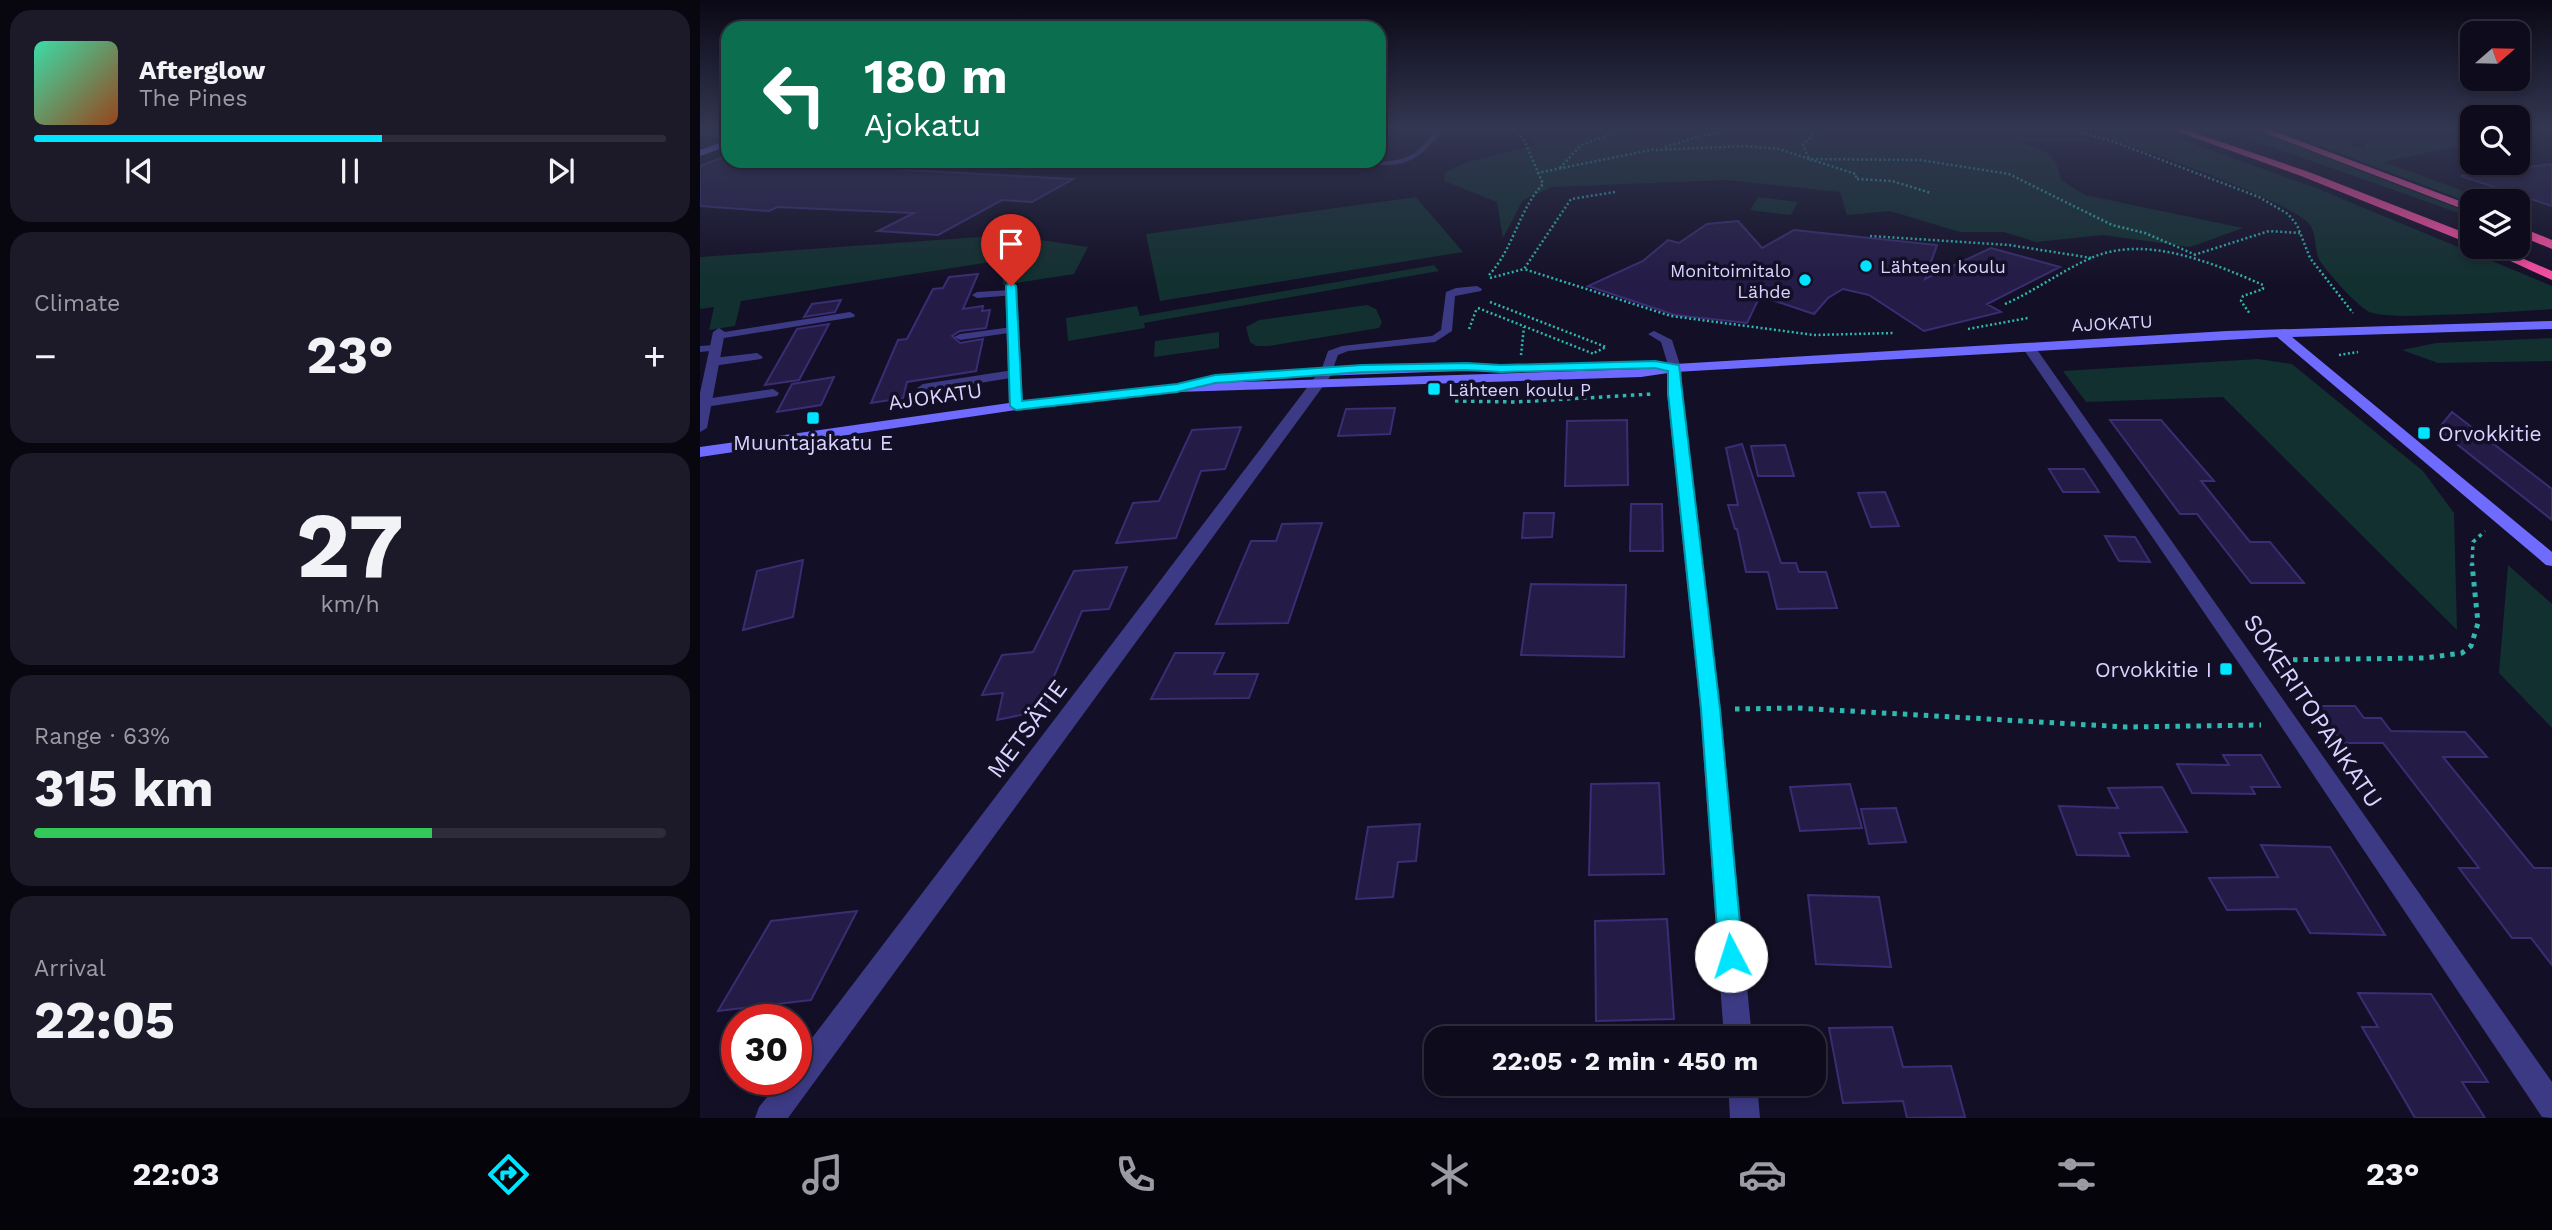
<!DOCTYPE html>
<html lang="en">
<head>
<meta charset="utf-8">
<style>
	:root { --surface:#0e0b1c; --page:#1c1929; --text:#f1f3f6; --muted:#9b9ba3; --line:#2e2b3b; --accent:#00e5ff }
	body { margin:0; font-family:"Work Sans",sans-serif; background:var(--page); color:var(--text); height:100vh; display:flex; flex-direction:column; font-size:26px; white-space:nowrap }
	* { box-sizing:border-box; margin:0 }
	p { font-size:23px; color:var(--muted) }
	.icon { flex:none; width:38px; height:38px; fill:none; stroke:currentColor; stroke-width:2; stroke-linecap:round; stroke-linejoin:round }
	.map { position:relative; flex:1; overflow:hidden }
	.sheet { display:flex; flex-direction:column; gap:10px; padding:10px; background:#08060f; width:700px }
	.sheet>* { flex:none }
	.guide { position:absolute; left:21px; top:21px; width:665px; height:147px; border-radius:21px; box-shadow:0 4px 10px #0003,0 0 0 2px var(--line); background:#0b6e4f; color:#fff; overflow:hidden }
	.needle { width:46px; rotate:70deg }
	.tools { position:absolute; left:1760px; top:21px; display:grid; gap:14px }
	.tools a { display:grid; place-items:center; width:70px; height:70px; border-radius:14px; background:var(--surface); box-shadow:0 4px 10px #0003,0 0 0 2px var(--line); font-size:35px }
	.speed { position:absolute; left:21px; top:1004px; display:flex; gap:14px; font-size:35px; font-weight:700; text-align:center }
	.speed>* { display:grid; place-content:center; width:91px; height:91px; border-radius:50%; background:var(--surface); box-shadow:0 4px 10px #0003,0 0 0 2px var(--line); line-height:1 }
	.speed .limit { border:10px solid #d22; background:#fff; color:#111 }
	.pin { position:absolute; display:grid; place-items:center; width:60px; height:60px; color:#fff; margin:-72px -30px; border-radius:50% 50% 50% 0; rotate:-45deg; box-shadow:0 0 7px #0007 }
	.pin .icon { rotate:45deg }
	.me { position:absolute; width:77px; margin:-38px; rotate:355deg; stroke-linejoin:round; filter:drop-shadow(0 0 5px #0008) }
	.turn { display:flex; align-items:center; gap:24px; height:147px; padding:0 28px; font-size:32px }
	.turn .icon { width:91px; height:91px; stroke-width:2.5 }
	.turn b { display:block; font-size:49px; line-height:60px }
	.big { font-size:52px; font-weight:700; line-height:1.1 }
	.sheet .tile { flex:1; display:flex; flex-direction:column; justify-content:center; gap:10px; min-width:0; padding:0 24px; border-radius:21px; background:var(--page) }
	.sheet .dial { align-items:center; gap:0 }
	.dial b { font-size:91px; line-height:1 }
	.song { display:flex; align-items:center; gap:21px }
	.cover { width:84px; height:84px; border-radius:10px; background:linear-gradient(135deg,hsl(160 70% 55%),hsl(20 70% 35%)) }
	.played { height:7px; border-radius:4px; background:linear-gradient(90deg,var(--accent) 55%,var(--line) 55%) }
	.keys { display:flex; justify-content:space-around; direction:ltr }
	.heat { display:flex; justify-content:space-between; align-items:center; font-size:38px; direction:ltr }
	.charge { height:10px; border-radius:5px; background:linear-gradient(90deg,#34c759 63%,var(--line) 0) }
	.trip { position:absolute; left:724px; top:1026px; width:402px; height:70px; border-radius:21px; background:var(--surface); box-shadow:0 4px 10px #0003,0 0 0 2px var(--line); font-weight:700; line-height:70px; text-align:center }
	.menu { display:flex; height:112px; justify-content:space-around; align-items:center; background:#06040b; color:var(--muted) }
	.menu .icon { width:49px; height:49px }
	.menu .current { color:var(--accent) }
	.menu b { font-size:32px; color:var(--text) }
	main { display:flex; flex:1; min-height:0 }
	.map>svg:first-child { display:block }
	.green { fill:#12302f }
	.building { fill:#241b47; stroke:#3b2d73; stroke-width:2 }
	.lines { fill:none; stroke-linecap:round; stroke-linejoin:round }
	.path-far2 { stroke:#2fb8b0; stroke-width:2.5; stroke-dasharray:2 2.5; stroke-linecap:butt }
	.path-far1 { stroke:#2fb8b0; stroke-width:3.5; stroke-dasharray:3.5 4.5; stroke-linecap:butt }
	.path { stroke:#2fb8b0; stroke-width:5; stroke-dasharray:4.5 6; stroke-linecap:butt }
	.lane { fill:#3d3a85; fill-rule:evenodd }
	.street { fill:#3d3a85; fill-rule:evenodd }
	.secondary { fill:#6f6bff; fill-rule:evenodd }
	.highway { fill:#ff4fa3; fill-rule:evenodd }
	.route { fill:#00e5ff; stroke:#0095a6; stroke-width:2 }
	.poi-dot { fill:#00e5ff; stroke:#130f26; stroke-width:2.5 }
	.labels { text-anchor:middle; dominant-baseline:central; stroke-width:7; stroke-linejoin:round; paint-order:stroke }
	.far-poi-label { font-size:18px; fill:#d9d4ff; stroke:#130f26; text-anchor:start }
	.far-street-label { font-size:18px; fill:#d9d4ff; stroke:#130f26 }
	.street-label { font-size:21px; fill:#d9d4ff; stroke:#130f26 }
	.poi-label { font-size:21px; fill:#d9d4ff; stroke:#130f26; text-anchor:start }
	.near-street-label { font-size:24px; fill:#d9d4ff; stroke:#130f26 }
</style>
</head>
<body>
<main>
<section class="sheet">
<div class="tile">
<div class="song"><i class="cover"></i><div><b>Afterglow</b><p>The Pines</p></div></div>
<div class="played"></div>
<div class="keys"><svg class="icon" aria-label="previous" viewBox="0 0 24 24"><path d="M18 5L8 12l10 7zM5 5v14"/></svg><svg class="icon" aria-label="pause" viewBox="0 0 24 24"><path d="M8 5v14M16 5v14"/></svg><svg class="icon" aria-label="next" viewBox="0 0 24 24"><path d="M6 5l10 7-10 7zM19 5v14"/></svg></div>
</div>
<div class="tile"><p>Climate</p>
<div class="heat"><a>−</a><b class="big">23°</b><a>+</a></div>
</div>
<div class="tile dial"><b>27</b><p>km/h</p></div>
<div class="tile"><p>Range · 63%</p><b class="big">315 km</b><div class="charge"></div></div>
<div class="tile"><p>Arrival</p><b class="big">22:05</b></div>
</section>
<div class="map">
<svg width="1852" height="1118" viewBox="0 0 1852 1118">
	<rect width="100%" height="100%" fill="#130f26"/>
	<!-- green -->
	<path class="green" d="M824 129H1350L1394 142 1317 141C1342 151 1356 150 1361 180L1385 195 1543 228 1490 247 1403 235 1336 242 1304 232H1260L1190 211 1147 215 1140 192 1027 180 852 187 823 200 803 238 797 202 744 181 745 173 764 163 835 145Z
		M1376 129H1452L1616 188 1852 286V309C1813 312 1774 314 1735 315 1715 316 1692 317 1672 313 1660 310 1627 272 1620 261 1614 251 1617 235 1610 225 1594 201 1410 136 1376 129Z
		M1521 129H1552L1773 214V218Z
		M1577 129H1659L1650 145 1664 148 1672 129H1773V143L1684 162 1791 201H1773V204Z
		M716 197 763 252 460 301 446 234Z
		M1058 197 1098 202 1091 215 1050 210Z
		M308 235 388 247 374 274 303 285V260L41 301 35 326 9 330 14 307 0 309V257Z
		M734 265 739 271 444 323 445 328 368 341 366 318 437 306 440 316Z
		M667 305 676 309 682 322 679 328 568 346H556L550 342 546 327 559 320Z
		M519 332V348L454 357 455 341Z
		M1852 338V361L1738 363 1702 350 1736 343Z
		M1558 359 1592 364 1723 471 1754 513 1757 630 1523 397 1386 402 1363 371Z
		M1808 565 1852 604V728L1799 673Z"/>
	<!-- building -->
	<path class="building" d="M28 155V161H186L169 168 373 179 332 202 302 200 238 235 178 231 214 213 77 207 69 211 0 206V166Z
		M1852 164V206L1761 176Z
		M1038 221 1062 248 1094 230 1237 245 1225 279 1291 248 1360 267 1287 304 1301 312 1224 331 1169 295 1143 289 1128 298 1114 314 1060 296 1047 323 975 315 888 286 943 261 968 240 979 243 1007 224Z
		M278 274 263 309 283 306 282 311 290 310 286 328 260 331 252 336 260 343 283 339 276 371 207 382 203 398 171 403 198 340 207 339 233 289 243 288 249 277Z
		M141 300 135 312 104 317 112 304Z
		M129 324 99 380 65 385 97 329Z
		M134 377 121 405 77 412 92 384Z
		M695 408 690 434 638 436 646 409Z
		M1752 412 1852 489V520L1738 429Z
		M927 420 928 485 865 486 867 421Z
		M1410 420H1461L1514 481H1501L1550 542H1570L1604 583H1551L1497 514H1480Z
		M541 427 525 469 501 471 476 538 416 543 433 503 459 501 492 430Z
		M1042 444 1081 563H1096L1099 572H1126L1137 608 1077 609 1068 572H1046L1037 529H1035L1028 505H1038L1026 448Z
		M1085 445 1094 476H1058L1051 446Z
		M1349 469H1384L1399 492H1363Z
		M1185 492 1199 526 1171 527 1158 493Z
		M931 504H962L963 551H930Z
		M824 513H854L852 537 822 538Z
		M622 523 588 623 516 624 551 541H576L582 524Z
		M1405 536 1435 537 1450 562 1419 561Z
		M103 560 93 617 43 630 57 571Z
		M427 567 409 609 382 611 348 690 345 710 297 720 303 693 282 695 302 655 333 652 374 571Z
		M831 584 926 585 924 657 821 655Z
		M475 653H524L514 674H558L549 698 451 699Z
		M1615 706H1655L1664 718H1681L1691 731 1765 732 1787 757H1743L1834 868H1852V965L1831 938H1812L1759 868H1779L1683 743H1643Z
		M1523 755H1561L1580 787H1551L1555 794 1492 793 1477 764 1529 765Z
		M959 783 964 874 889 875 891 784Z
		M1150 784 1162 828 1100 831 1090 787Z
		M1462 787 1487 832 1419 833 1429 856 1377 855 1359 806 1418 808 1408 788Z
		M1196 808 1206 842 1169 844 1161 809Z
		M720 824 716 861 698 862 693 897 656 899 668 827Z
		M1561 845 1630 847 1685 935 1610 933 1596 909 1527 910 1509 878 1578 877Z
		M1108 895 1179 897 1191 967 1116 964Z
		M157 911 111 1000 18 1011 71 921Z
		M967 919 974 1019 896 1021 895 921Z
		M1658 993 1731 994 1788 1082H1762L1785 1118H1715L1662 1027H1678Z
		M1192 1027 1203 1067 1251 1066 1265 1117 1207 1118 1203 1101 1143 1103 1129 1028Z"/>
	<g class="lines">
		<!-- path-far2 -->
		<path class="path-far2" d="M1126 129 1113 135 1103 145 1109 159 1156 174V179L1192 181 1231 193
			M1368 129 1412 141 1559 197 1588 214 1597 225 1610 258 1653 313
			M1847 129 1852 130
			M965 147 1000 136 1039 129
			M956 150 1045 146 1079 149 1109 159 1220 160 1309 174 1412 225 1445 233 1496 255
			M860 168 881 145 926 129
			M837 173 956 149
			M915 192 871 199 824 269 971 316 1114 335 1193 333
			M1170 236 1309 245 1392 258
			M1494 255 1569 231 1600 233
			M789 275C814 248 818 211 843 184L824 140 814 129
			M790 278 824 269
			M790 302 906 347 894 353
			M1305 304C1335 291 1361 271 1391 258 1445 234 1513 263 1563 285V289L1543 296 1541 301 1550 314
			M778 308 894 354
			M769 329 777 308
			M1268 329 1328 318
			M821 355 824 327
			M1639 355 1658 352"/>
		<!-- path-far1 -->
		<path class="path-far1" d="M755 401 816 402 953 394
			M1772 566 1773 542 1785 531"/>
		<!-- path -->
		<path class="path" d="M1572 660 1725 658 1762 653 1771 646 1778 623 1772 564
			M1035 709 1097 708 1426 727 1561 725"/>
		<!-- lane -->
		<path class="lane" d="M736 129H744C721 156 712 167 675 165 666 164 655 165 648 161 670 161 700 166 718 150 725 144 730 136 736 129Z
			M0 132 28 133V137L0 136Z
			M777 286 782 289 781 291 755 296 752 331 735 342 648 351 638 355 631 374H623L621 371 628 351 642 346 732 336 741 330 746 292 756 288Z
			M311 290 316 293 315 295 277 298 272 295 277 292Z
			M150 312 155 315 154 317 18 339 12 336 18 333Z
			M312 327 318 330 316 332 260 340 254 337 260 334Z
			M954 331 972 340 981 368 979 371H971L969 368 961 342 948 334Z
			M16 345 20 346V350L0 352V346Z
			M57 353 63 357 61 359 13 366 7 362 13 358Z
			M313 370 317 371V377L223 392 217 388 223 384Z
			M73 389 79 393 77 396 5 407 0 405 1 400 5 399Z"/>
		<!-- street -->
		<path class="street" d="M311 283 317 286 323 406 316 410 309 406 305 286Z
			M19 328 25 332 7 428 0 432V393L13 332Z
			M1328 343 1333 344 1852 1082V1118L1842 1117 1540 665 1322 347Z
			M975 364 982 368 981 393 1020 709 1052 1038H1024L1000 709 967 393 968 368Z
			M627 367 632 368V374L88 1118H55L59 1107 81 1080H96V1059L622 368Z
			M1028 1083H1057L1060 1118H1030Z"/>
		<!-- secondary -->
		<path class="secondary" d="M28 140V146L0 156V150Z
			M1852 321V329L1592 337 1852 552V566L1846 565 1577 337 975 372 941 377 477 392 316 410 0 457V447L316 402 477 384 941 369 975 364 1527 331Z
			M783 363 790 367 788 370 618 376 611 372 618 368Z"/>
		<!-- highway -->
		<path class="highway" d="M1470 129H1483L1609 172 1773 236V245L1601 176Z
			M1555 129H1568L1773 206V213Z
			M1818 226 1852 240V249L1818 235Z
			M1780 247H1796L1852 271V280Z"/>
	</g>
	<!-- sky -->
	<linearGradient id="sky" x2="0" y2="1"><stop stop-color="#0a0815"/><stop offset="0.45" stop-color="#333752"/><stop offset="1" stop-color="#333752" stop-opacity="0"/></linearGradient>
	<rect width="1852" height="285" fill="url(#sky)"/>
	<!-- route -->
	<path class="route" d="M311 282 316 286 322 401 477 384 515 375 662 365 767 363 801 365 955 361 979 365 1020 709 1043 956 1040 963 1031 967 1023 963 1019 956 1001 709 968 393V371L955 368 801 372 767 370 662 372 515 383 477 392 316 410 310 406 306 286Z"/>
	<!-- markers -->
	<g class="poi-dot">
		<circle cx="1166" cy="266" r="7"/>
		<circle cx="1105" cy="280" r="7"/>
		<rect x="727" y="382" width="14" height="14" rx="3.5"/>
		<rect x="106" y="411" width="14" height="14" rx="3.5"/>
		<rect x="1717" y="426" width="14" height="14" rx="3.5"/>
		<rect x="1519" y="662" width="14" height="14" rx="3.5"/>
	</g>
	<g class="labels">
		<!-- far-poi labels -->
		<g class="far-poi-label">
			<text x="1180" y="266">Lähteen koulu</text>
			<text x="1091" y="270" text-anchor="end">Monitoimitalo<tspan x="1091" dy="21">Lähde</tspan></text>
			<text x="748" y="389">Lähteen koulu P</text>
		</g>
		<!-- far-street labels -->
		<g class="far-street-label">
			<text transform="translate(1412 323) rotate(-3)">AJOKATU</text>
		</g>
		<!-- street labels -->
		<g class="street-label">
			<text transform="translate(235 396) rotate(-8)">AJOKATU</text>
		</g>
		<!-- poi labels -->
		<g class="poi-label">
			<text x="1738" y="433">Orvokkitie</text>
			<text x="113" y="442" text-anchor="middle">Muuntajakatu E</text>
			<text x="1512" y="669" text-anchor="end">Orvokkitie I</text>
		</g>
		<!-- near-street labels -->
		<g class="near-street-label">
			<text transform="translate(1613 711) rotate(56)">SOKERITOPANKATU</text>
			<text transform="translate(327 729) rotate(-53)">METSÄTIE</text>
		</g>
	</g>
</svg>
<div class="tools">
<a><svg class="needle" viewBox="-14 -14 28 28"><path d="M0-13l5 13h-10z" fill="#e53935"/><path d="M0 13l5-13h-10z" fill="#9b9ba3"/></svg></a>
<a><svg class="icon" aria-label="search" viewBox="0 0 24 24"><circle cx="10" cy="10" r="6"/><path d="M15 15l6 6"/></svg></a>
<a><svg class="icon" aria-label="layers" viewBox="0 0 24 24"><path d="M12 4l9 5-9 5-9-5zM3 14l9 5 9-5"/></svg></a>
</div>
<div class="speed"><div class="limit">30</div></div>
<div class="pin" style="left:311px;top:286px;background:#d93025"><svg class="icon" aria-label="arrive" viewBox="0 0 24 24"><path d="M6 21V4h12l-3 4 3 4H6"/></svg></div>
<svg class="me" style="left:1031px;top:956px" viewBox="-20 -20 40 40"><circle r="19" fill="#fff"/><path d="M0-13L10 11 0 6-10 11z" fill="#00e5ff"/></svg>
<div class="trip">22:05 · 2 min · 450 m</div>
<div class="guide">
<div class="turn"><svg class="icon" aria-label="left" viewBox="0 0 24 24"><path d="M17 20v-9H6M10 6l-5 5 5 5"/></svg><div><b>180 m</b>Ajokatu</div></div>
</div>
</div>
</main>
<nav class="menu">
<b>22:03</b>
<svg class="icon current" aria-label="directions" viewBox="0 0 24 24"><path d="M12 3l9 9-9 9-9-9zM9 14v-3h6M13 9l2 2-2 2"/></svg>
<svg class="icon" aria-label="music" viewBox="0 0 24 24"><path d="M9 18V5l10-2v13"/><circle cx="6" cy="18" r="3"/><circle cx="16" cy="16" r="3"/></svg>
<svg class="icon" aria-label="phone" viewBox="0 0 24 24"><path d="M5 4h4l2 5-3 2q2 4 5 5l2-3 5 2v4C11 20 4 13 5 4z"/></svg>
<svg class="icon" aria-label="climate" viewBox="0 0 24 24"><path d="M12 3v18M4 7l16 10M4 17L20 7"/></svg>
<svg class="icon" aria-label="car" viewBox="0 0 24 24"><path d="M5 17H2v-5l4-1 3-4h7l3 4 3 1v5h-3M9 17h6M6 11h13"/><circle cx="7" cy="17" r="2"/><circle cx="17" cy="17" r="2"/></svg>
<svg class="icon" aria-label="filters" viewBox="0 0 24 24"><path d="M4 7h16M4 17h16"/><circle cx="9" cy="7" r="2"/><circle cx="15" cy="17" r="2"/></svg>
<b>23°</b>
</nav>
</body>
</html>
